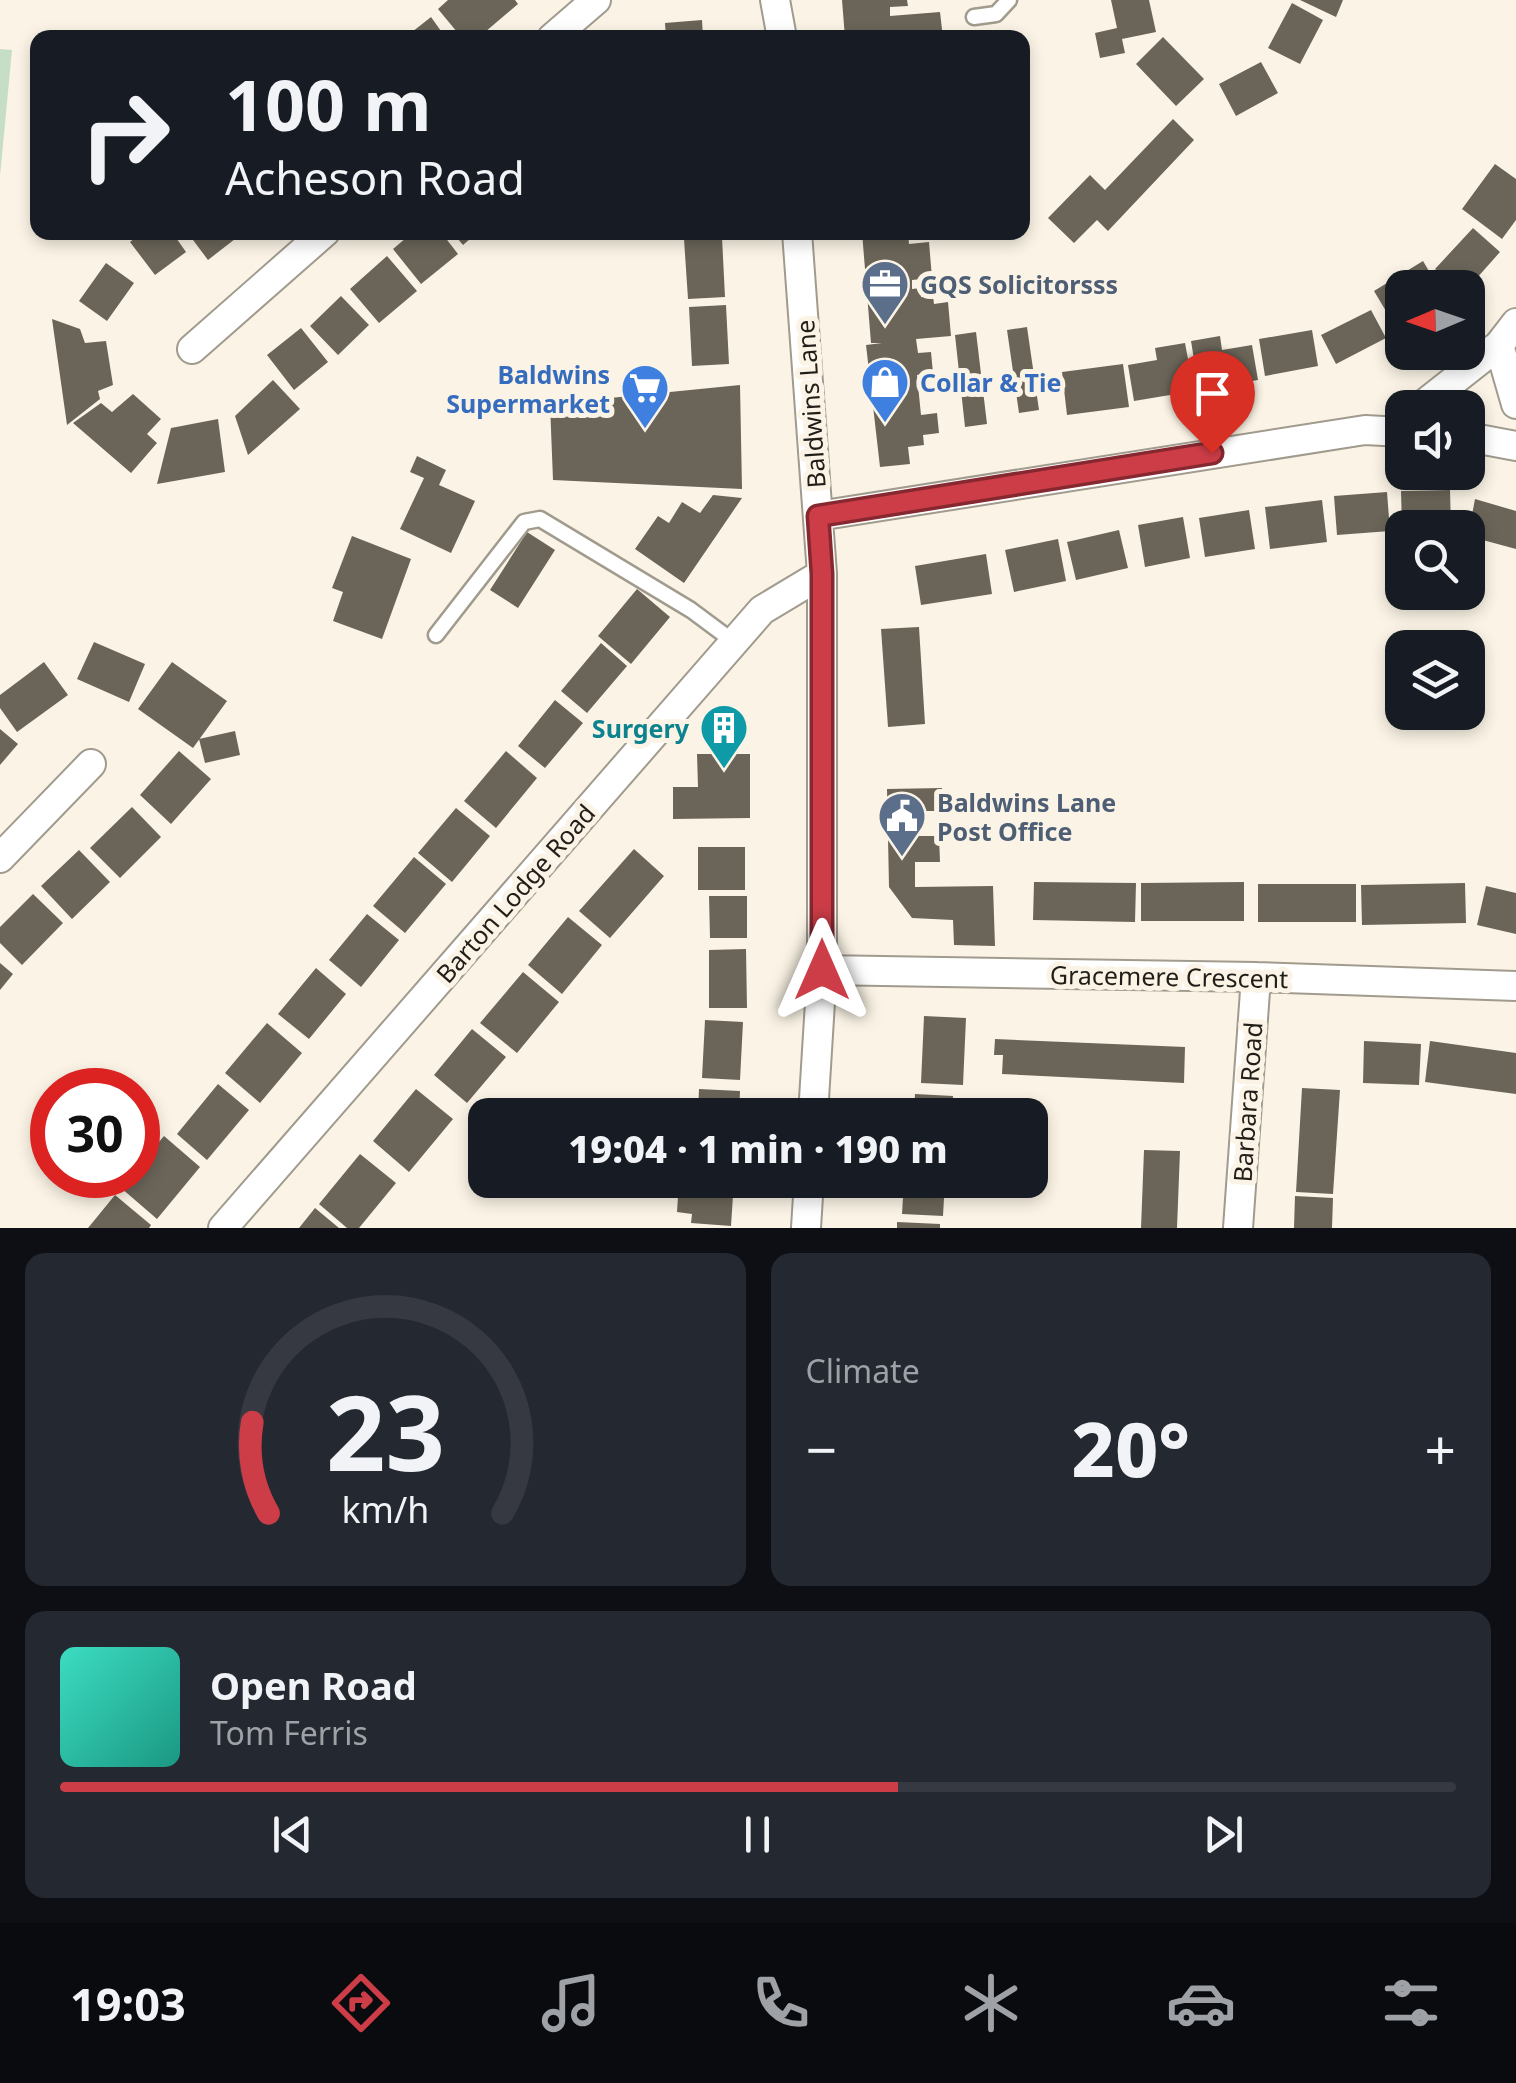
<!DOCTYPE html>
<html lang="en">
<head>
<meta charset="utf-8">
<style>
	:root { --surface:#171b24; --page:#242831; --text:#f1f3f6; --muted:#9ea1a6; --line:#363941; --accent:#cd3d48 }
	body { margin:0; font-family:"Noto Sans",sans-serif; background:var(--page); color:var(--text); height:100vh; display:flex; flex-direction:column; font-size:38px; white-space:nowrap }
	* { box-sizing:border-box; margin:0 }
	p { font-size:32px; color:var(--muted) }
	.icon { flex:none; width:55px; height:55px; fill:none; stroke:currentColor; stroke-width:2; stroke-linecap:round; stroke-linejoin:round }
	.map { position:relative; height:1228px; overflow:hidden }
	.side { display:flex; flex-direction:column; gap:25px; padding:25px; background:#0d0f14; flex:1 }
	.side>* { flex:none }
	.hud { position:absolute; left:30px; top:30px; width:1000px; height:210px; border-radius:20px; box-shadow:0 5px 15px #0003; background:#171b24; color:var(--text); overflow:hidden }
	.needle { width:65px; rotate:268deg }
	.controls { position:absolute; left:1385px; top:270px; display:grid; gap:20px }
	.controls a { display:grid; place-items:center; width:100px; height:100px; border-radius:20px; background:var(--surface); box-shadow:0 5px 15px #0003; font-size:50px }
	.speed { position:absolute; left:30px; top:1068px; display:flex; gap:20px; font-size:50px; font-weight:700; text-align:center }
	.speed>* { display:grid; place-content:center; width:130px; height:130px; border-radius:50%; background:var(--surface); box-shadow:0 5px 15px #0003; line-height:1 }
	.speed .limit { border:15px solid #d22; background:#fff; color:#111 }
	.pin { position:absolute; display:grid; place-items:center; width:85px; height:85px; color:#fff; margin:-102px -42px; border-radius:50% 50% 50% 0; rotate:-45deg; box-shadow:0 0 10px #0007 }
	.pin .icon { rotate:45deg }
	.me { position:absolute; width:110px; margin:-55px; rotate:0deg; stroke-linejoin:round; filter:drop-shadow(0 0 8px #0008) }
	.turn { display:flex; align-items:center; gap:35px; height:210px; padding:0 30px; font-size:45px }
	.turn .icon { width:130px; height:130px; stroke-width:2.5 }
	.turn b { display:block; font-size:70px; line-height:85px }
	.big { font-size:75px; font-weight:800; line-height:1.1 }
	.side .widget { flex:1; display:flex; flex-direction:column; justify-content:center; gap:15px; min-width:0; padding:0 35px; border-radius:20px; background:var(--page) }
	.side .dial { align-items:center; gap:0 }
	.dial svg { height:260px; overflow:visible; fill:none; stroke:var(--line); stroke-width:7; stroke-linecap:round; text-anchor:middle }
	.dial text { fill:var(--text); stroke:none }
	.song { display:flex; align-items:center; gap:30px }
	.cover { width:120px; height:120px; border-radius:15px; background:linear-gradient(135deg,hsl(170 70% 55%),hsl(170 70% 35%)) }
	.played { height:10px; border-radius:5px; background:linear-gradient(90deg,var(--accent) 60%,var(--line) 60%) }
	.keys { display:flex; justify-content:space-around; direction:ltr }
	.heat { display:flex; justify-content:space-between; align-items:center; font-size:55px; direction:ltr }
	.side .tiles { flex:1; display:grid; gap:25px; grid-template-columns:1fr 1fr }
	.widget:last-child { grid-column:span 2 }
	.trip { position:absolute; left:468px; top:1098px; width:580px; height:100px; border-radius:20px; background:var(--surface); box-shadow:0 5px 15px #0003; font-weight:800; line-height:100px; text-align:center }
	.menu { display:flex; height:160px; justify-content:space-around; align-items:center; background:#090b0e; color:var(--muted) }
	.menu .icon { width:70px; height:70px }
	.menu .on { color:var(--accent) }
	.menu b { font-size:45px; color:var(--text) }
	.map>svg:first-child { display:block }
	.green { fill:#c6dec5 }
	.building { fill:#6b6559 }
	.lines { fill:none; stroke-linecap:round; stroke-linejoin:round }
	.lane-casing { stroke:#a19b8e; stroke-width:19 }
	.street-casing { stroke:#a19b8e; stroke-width:32 }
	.lane { stroke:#fff; stroke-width:14 }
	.street { stroke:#fff; stroke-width:28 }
	.route-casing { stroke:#85282f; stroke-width:25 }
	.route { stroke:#cd3d48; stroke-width:18 }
	.labels { text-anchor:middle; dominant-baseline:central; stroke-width:10; stroke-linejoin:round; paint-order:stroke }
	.service-label { font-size:25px; font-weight:bold; fill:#4e5e75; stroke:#fbf4e6; text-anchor:start }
	.shop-label { font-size:25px; font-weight:bold; fill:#366cbe; stroke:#fbf4e6; text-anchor:end }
	.street-label { font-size:25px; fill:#211e19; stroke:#fbf4e6 }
	.culture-label { font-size:25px; font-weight:bold; fill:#0d838f; stroke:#fbf4e6; text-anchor:end }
</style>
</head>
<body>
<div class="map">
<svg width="1516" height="1228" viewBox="0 0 1516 1228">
	<rect width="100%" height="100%" fill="#fbf4e6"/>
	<!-- green -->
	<path class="green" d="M0 49 12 50 0 176Z"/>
	<!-- building -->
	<path class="building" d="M448 0H515L518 4 478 38H462L438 9Z
		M842 0H907L908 6 890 7V16L940 12 943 38H845Z
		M1111 0H1149L1156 32 1122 39 1125 53 1100 58 1095 33 1117 28Z
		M1300 0H1343L1336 17Z
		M1292 3 1323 20 1300 64 1268 48Z
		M431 17 446 38H405L412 32Z
		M702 20 703 38H666L665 23Z
		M1163 37 1204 79 1176 106 1136 64Z
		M1261 62 1278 93 1236 116 1219 84Z
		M1173 119 1194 140 1108 231 1097 220 1074 243 1048 218 1090 175 1105 190Z
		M1495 164 1516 179V220L1502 239 1462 209Z
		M1473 228 1500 252 1468 288H1455L1435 269Z
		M142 232H172L186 252 155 275 130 242Z
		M187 232H244L208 260Z
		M441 232 458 254 421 284 393 249 413 232Z
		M452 232H478L463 245Z
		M862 232H908L909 244 929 242 932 278 912 280V289L921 288V297L933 296 934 304 948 302 951 336 916 339 918 353 931 352 933 373 917 375 921 415 937 413 939 433 923 435 924 445 908 447 910 464 880 467 866 345 882 343H871Z
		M722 237 725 297 688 299 684 239Z
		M387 256 417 291 379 323 350 289Z
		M1423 261 1439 288H1402V338L1374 291Z
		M106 263 134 283 107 321 79 301Z
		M341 296 369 325 338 355 310 326Z
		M726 305 729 364 692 366 689 307Z
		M1371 310 1386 338 1336 364 1321 335Z
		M52 319 80 329 85 343 106 341 113 385 98 391 100 399 67 425Z
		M1027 327 1039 410 1019 413 1007 330Z
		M301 328 328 362 294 390 267 355Z
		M1312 330 1318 366 1265 376 1259 339Z
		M976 332 987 424 965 427 955 335Z
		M1220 336 1222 350 1252 345 1258 380 1199 390 1191 341Z
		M1185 343 1194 391 1134 401 1128 365 1157 360 1155 348Z
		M1123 364 1129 407 1067 415 1062 372Z
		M273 380 300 409 248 455 235 416Z
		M740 385 742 489 553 480 550 404Z
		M133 394 161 419 147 434 157 443 131 473 73 423 101 403 112 412Z
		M218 419 225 472 157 484 171 428Z
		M417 456 446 470 439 485 475 501 451 553 400 529 424 478 410 472Z
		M1450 490 1451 528H1402L1401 491Z
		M1387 492 1390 531 1337 535 1334 496Z
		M713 495 742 498 684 583 635 549 658 516 669 523 682 502 700 513Z
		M1475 499 1516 511V549L1468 536Z
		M1322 500 1327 542 1270 549 1265 507Z
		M1249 510 1255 549 1205 557 1199 518Z
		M1183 517 1190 558 1145 567 1138 525Z
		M1119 530 1128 568 1076 580 1067 542Z
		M527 532 555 550 518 608 490 590Z
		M352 536 411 559 382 639 333 621 343 592 332 588Z
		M1058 539 1066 581 1014 592 1005 550Z
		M986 554 992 594 921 605 915 566Z
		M637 589 670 617 631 664 598 636Z
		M919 627 925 724 888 727 881 629Z
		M94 642 145 664 129 702 77 679Z
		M601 643 627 666 587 713 561 691Z
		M44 662 68 695 17 732 0 708V695Z
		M172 662 227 701 193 748 138 709Z
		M555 700 583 723 545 768 518 746Z
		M0 729 18 744 0 765Z
		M235 731 240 755 205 763 199 739Z
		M179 751 211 779 171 824 140 795Z
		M506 751 537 778 496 828 464 801Z
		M697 754H750V818L673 819V787H698Z
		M942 788V811H918V836H939L940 862H915V887L993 886 995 946 954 945 953 920 912 918 889 887 887 789Z
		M132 807 161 837 120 878 90 848Z
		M456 808 490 836 452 882 418 853Z
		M698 847H745V890H698Z
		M634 849 664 876 610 938 579 911Z
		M79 850 110 882 72 919 41 886Z
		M414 857 446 884 405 933 373 906Z
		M1034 882 1136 883 1135 922 1033 920Z
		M1244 882V921H1141V883Z
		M1465 883 1466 923 1362 925 1361 885Z
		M1258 884H1356V922H1258Z
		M1486 886 1516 893V934L1477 925Z
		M33 894 63 923 22 965 0 943V927Z
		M709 896H747V938H710Z
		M367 914 399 940 361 987 329 960Z
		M568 917 602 945 562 994 528 965Z
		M746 949 747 1008H709V950Z
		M0 963 13 974 0 990Z
		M316 968 346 994 309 1039 278 1014Z
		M523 972 559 1002 517 1053 480 1023Z
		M924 1016 966 1018 963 1085 921 1083Z
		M705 1020 743 1022 740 1080 702 1078Z
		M267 1023 302 1053 260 1103 225 1073Z
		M472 1029 506 1057 467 1103 434 1075Z
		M995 1039 1185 1047 1184 1083 1002 1074 1003 1055H994Z
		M1364 1041 1421 1044 1419 1085 1363 1083Z
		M1430 1041 1516 1053V1094L1425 1082Z
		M218 1084 249 1110 207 1160 177 1134Z
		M1302 1088 1340 1090 1333 1194 1296 1192Z
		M416 1089 453 1119 409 1172 373 1141Z
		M699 1089 740 1091 739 1115H698Z
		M915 1094 953 1096 952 1115H914Z
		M164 1136 200 1167 157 1219 106 1175H138V1157L142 1162Z
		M1144 1150 1180 1151 1177 1228H1141Z
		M360 1154 396 1183 359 1228H347L319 1204Z
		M679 1180H734L731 1226 691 1223 692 1214 677 1212Z
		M904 1180H945L943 1216 902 1214Z
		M115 1195 151 1225 149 1228H88Z
		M1295 1196 1333 1198 1332 1228H1294Z
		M315 1208 339 1228H299Z
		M897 1222 940 1224V1228H897Z"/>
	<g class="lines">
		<!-- lane casing -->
		<g class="lane-casing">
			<path id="lane" d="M974 17 996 14 1009 0
				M436 635 524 522 540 519 691 610 734 642"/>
		</g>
		<!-- street casing -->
		<g class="street-casing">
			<path id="street" d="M775 0 782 38
				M552 38 596 0
				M797 232 822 574V970L813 1115
				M1499 345 1516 404
				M192 349 325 232
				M1419 408 1499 345 1516 323
				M1468 437 1516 446
				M818 516 1365 430 1402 432
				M0 858 91 764
				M822 970 1256 977 1516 986
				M223 1228 762 610 822 574
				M806 1228 809 1180
				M1238 1228 1256 977"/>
		</g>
		<!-- lane -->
		<use href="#lane" class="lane"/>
		<!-- street -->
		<use href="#street" class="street"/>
	</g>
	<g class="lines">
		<!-- route casing -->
		<g class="route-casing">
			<path id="route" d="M822 970V574L818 516 1212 453"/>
		</g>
		<!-- route -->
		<use href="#route" class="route"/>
	</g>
	<!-- icons -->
	<defs>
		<g id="office-pin" transform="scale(2.5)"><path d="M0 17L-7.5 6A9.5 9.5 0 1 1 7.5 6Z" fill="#5c6f8a" stroke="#fbf4e6"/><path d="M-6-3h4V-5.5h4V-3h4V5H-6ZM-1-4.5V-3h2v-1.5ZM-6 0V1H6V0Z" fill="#fff"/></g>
		<g id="shop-pin" transform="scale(2.5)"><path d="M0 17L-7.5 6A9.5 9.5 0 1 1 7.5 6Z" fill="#3f7fe0" stroke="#fbf4e6"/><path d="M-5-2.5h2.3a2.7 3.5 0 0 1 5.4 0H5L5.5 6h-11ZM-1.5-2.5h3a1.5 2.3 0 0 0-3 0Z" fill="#fff"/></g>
		<g id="supermarket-pin" transform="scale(2.5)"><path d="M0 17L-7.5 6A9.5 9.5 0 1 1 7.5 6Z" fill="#3f7fe0" stroke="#fbf4e6"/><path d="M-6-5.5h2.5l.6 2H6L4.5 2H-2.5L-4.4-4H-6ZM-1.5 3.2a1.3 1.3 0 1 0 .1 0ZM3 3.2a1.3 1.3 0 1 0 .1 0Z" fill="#fff"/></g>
		<g id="building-pin" transform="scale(2.5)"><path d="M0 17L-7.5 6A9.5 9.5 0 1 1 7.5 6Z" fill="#0f9aa8" stroke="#fbf4e6"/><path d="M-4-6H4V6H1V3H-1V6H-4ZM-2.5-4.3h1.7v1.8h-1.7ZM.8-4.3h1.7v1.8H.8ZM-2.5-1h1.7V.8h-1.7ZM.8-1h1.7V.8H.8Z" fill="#fff"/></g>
		<g id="civic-pin" transform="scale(2.5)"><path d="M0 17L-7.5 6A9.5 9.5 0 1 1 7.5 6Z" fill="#5c6f8a" stroke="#fbf4e6"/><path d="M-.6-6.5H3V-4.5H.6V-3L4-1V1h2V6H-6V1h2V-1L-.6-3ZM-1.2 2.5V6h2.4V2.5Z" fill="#fff"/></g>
	</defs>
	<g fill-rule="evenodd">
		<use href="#office-pin" x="885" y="284"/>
		<use href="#shop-pin" x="885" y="382"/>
		<use href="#supermarket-pin" x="645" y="388"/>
		<use href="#building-pin" x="724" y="728"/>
		<use href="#civic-pin" x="902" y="816"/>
	</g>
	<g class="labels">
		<!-- service labels -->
		<g class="service-label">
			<text x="920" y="284">GQS Solicitorsss</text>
			<text x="937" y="802">Baldwins Lane<tspan x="937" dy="29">Post Office</tspan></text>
		</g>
		<!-- shop labels -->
		<g class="shop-label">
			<text x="610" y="374">Baldwins<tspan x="610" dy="29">Supermarket</tspan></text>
			<text x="920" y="382" text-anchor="start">Collar &amp; Tie</text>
		</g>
		<!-- street labels -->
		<g class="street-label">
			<text transform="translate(810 404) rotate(-94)">Baldwins Lane</text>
			<text transform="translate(515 893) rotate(-49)">Barton Lodge Road</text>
			<text transform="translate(1169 976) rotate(1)">Gracemere Crescent</text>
			<text transform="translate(1247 1102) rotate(-86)">Barbara Road</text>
		</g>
		<!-- culture labels -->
		<g class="culture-label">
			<text x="689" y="728">Surgery</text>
		</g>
	</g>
</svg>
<div class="controls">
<a><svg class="needle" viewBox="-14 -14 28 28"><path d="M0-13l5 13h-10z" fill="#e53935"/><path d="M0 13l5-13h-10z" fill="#9ea1a6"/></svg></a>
<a><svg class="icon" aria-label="sound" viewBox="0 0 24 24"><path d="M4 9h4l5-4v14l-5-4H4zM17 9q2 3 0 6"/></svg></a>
<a><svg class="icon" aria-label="search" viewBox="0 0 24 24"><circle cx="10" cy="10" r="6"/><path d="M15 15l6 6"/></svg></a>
<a><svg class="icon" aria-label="layers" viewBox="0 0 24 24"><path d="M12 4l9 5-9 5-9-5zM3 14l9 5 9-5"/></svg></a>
</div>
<div class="speed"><div class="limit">30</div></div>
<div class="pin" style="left:1212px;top:453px;background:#d93025"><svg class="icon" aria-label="arrive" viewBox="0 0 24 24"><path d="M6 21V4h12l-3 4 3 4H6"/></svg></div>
<svg class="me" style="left:822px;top:970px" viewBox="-20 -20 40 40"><path d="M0-17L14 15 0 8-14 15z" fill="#cd3d48" stroke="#fff" stroke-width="4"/></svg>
<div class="trip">19:04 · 1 min · 190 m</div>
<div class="hud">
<div class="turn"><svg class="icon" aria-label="right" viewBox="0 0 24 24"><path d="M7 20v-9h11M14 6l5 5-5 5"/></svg><div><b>100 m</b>Acheson Road</div></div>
</div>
</div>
<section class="side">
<div class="tiles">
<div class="widget dial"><svg viewBox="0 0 100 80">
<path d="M14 69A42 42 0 1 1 86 69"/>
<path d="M14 69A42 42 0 0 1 9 41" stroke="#cd3d48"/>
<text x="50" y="56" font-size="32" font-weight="700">23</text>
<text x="50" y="72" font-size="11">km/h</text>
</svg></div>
<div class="widget"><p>Climate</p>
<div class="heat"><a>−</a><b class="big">20°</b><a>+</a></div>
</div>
<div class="widget">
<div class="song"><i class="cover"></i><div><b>Open Road</b><p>Tom Ferris</p></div></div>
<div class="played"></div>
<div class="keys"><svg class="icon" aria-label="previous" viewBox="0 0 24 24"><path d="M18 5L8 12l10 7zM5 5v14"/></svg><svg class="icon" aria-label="pause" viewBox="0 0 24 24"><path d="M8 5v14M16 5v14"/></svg><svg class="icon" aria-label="next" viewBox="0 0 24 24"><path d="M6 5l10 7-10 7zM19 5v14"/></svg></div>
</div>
</div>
</section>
<nav class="menu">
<b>19:03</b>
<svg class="icon on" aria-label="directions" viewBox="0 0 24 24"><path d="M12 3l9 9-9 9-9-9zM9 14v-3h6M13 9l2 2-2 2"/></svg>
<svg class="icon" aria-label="music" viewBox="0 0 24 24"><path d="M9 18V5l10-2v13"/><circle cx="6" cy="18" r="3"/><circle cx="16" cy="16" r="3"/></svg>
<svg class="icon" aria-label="phone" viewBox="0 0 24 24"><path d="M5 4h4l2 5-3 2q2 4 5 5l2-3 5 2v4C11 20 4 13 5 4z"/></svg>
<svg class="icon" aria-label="climate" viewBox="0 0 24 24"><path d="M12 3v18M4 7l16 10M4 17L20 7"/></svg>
<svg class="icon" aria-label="car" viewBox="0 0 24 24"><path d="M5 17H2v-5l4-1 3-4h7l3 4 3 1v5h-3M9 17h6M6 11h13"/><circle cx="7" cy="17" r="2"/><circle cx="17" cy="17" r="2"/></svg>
<svg class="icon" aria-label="filters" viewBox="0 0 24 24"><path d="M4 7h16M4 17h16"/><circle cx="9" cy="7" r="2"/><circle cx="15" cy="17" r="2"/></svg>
</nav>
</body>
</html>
